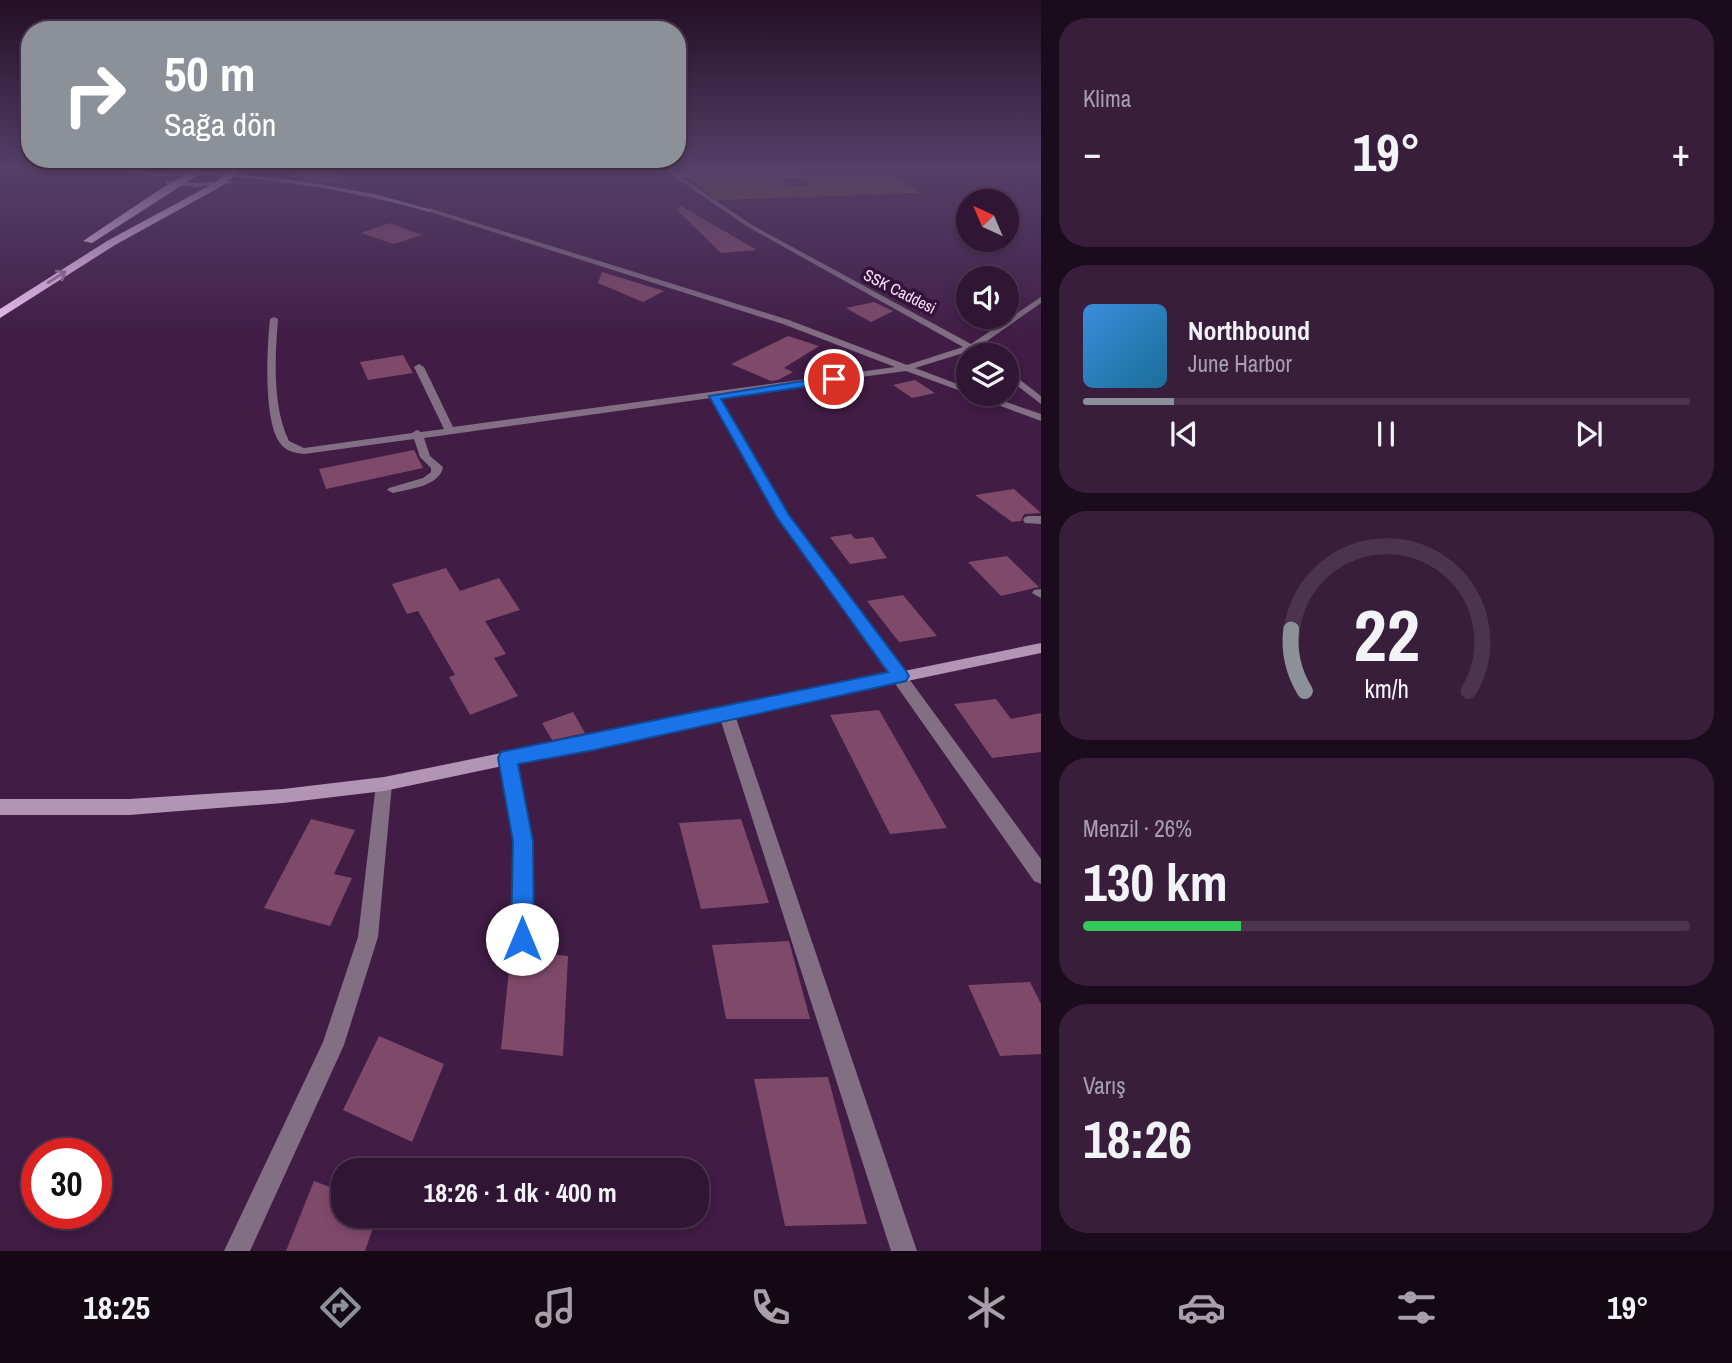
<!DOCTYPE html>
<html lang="tr">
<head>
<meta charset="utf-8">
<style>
	:root { --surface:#311534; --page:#391e3c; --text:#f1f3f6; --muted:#a89fac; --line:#4c344f; --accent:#8c9099 }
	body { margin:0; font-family:"Archivo Narrow",sans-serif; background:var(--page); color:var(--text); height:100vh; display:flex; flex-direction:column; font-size:26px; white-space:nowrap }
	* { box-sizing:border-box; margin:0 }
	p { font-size:23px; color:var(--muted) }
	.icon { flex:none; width:38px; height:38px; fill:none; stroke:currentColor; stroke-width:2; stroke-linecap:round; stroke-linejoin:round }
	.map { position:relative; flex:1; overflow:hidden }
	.details { display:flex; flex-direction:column; gap:18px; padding:18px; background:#1b0c1d; width:691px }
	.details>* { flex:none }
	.top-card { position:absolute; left:21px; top:21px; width:665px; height:147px; border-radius:28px; box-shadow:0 4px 10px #0003,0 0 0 2px var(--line); background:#8c9099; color:#fff; overflow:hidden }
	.needle { width:46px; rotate:316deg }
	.fabs { position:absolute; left:956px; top:189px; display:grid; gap:14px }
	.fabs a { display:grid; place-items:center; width:63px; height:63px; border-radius:50%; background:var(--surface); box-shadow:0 4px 10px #0003,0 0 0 2px var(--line); font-size:35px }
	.speed { position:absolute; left:21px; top:1138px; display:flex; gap:14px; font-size:35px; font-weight:700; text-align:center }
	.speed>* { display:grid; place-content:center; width:91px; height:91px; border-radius:50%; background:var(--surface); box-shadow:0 4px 10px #0003,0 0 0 2px var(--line); line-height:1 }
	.speed .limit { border:10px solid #d22; background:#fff; color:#111 }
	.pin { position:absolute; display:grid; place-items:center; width:60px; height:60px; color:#fff; margin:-30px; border:4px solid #fff; border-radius:50%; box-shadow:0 2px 7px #0007 }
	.me { position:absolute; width:77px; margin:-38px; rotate:0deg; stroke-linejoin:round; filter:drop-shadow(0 0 5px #0008) }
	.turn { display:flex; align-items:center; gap:24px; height:147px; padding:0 28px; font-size:32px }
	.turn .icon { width:91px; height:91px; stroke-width:2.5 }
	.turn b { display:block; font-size:49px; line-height:60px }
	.big { font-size:52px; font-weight:800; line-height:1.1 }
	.details .tile { flex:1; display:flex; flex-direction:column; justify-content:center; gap:10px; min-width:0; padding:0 24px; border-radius:28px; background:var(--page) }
	.details .dial { align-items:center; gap:0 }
	.dial svg { height:182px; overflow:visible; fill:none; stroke:var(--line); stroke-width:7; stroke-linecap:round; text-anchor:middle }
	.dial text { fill:var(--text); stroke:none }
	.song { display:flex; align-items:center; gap:21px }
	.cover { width:84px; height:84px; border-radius:10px; background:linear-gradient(135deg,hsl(210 70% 55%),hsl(200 70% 35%)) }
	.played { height:7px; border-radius:4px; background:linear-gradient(90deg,var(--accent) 15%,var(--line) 15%) }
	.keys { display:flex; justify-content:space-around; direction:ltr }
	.heat { display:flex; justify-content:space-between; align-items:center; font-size:38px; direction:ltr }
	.charge { height:10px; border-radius:5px; background:linear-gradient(90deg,#34c759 26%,var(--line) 0) }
	.trip { position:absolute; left:331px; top:1158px; width:378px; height:70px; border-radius:28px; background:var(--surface); box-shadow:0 4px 10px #0003,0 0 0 2px var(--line); font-weight:800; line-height:70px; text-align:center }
	.menu { display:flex; height:112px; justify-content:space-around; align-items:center; background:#140815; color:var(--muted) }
	.menu .icon { width:49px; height:49px }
	.menu .selected { color:var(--accent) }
	.menu b { font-size:32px; color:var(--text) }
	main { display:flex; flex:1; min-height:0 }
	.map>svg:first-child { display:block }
	.green { fill:#60502f }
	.building { fill:#7f4a6a }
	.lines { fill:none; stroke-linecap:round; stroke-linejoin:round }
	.street { fill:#826f84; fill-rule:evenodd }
	.secondary { fill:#b294b5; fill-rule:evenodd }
	.highway { fill:#f8cafd; fill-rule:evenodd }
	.oneway { stroke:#a177a6 }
	.route { fill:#1a73e8; stroke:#114b97; stroke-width:2 }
	.labels { text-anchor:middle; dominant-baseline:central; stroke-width:7; stroke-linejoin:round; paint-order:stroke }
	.far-street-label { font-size:16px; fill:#f6dff8; stroke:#36123b }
</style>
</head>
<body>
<main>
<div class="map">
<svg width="1041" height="1251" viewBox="0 0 1041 1251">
	<rect width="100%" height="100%" fill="#411c45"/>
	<!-- green -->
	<path class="green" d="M731 166H879L888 173 741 175Z
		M893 175 920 193 717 200 687 177 779 178 788 186H811L802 177Z"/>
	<!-- building -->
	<path class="building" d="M320 166 348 178 326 183 289 177 304 168Z
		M681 206 757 250 721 253 678 211Z
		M390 223 422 235 394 244 361 233Z
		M602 272 664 291 643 302 598 283Z
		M874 302 893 311 871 322 846 308Z
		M788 336 819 346 784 368 793 372 778 380 771 381 731 364Z
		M403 355 413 373 368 380 360 362Z
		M915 380 935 393 912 398 893 385Z
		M414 450 423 468 326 489 319 469Z
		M1014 489 1041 513 1024 514 1021 521 1012 522 975 495Z
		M851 534 855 539 873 537 887 558 850 564 830 537Z
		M1007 556 1039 587 1001 596 968 562Z
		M446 568 460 591 499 578 520 610 485 621 506 654 494 658 518 696 470 715 449 677 455 675 418 611 407 614 392 584Z
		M903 595 937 636 899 642 867 601Z
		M996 699 1011 719 1041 713V752L992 758 954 704Z
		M879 710 947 828 890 834 830 715Z
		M573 712 585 733 552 740 542 723Z
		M311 819 355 830 334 874 352 878 330 926 264 908Z
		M741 819 769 903 701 909 679 823Z
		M789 941 810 1019H726L712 945Z
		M511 950 568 956 563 1056 501 1049Z
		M1030 982 1041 1004V1054L1000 1056 968 985Z
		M379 1036 444 1064 412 1142 343 1110Z
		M828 1077 867 1224 785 1226 754 1079Z
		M314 1181 343 1192V1216H377L365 1251H286Z"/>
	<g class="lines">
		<!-- street -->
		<path class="street" d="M659 166H665L676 173 879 176 877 179 681 177 752 225 971 344 1041 297V303L977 348 986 355H976L970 351 915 368 968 388 969 394 906 371 720 396 789 515 1041 859V884L1034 881 777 516 711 398 424 438 430 456 443 467C440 486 409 489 393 493L387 490 389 488 423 478 431 472V468L420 457 414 439 304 454C295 453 285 451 280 443 263 420 267 347 270 319L274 317 278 319C275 357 272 406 289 441L304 448 412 433 417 430 421 432 444 429 414 367 419 364 424 367 453 427 895 367 783 324 427 211 429 208 789 320 907 365 963 347 748 227Z
			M1006 369 1041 396V404L1006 377Z
			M969 394H983L1041 414V421Z
			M1029 516H1041V524L1025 523 1023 520 1025 517Z
			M1041 589V598L1032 593 1034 590Z
			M726 706 732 708 734 712 917 1251H891L718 712 720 708Z
			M508 751 514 753 516 758 532 841V939L529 946 522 949 515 946 512 939 514 841 500 758 502 753Z
			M384 777 390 779 392 784 378 937 344 1045 250 1251H224L323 1042 358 937 376 784 378 779Z"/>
		<!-- secondary -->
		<path class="secondary" d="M0 166H3L0 169Z
			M118 166 153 173 211 172 294 180 375 194 432 210 429 212C375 197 321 186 266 180 245 178 223 176 202 175 173 175 143 181 118 166Z
			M165 181 196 183 231 181 234 183 196 187 167 184Z
			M1041 643V653L384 791 283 803 129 815H0V799H129L283 789 384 777Z"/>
		<!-- highway -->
		<path class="highway" d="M201 166H212L92 243 83 241 159 190Z
			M235 166H245L222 186 115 245 0 318V309L107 241 216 182Z"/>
	</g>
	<!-- one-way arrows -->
	<defs><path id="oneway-shaft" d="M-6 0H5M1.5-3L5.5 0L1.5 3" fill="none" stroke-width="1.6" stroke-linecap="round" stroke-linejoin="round" transform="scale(1.75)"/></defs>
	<use class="oneway" href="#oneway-shaft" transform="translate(57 277) rotate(-32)"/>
	<!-- sky -->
	<linearGradient id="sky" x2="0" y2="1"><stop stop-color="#240f26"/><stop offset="0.49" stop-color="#544068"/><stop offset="1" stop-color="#544068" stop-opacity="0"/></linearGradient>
	<rect width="1041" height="342" fill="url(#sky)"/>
	<!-- route -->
	<path class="route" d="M834 376 840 379 838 382 721 399 789 515 906 671 909 676 906 681 594 750 518 764 533 841 534 939 530 947 522 950 514 947 511 939 513 841 498 758 501 752 888 672 776 516 709 396Z"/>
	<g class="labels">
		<!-- far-street labels -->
		<g class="far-street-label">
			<text transform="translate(900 291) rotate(27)">SSK Caddesi</text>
		</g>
	</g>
</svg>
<div class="fabs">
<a><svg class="needle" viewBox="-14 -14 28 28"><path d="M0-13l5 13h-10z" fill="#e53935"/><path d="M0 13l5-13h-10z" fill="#a89fac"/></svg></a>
<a><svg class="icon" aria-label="sound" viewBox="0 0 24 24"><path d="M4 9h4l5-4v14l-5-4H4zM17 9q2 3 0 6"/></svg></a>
<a><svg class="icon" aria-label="layers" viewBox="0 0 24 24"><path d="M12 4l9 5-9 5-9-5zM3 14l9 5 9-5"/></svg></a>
</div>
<div class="speed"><div class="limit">30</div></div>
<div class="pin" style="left:834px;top:379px;background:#d93025"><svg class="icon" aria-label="arrive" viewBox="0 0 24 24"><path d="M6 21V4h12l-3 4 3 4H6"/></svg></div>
<svg class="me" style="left:522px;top:939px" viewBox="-20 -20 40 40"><circle r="19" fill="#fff"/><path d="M0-13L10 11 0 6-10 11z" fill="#1a73e8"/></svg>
<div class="trip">18:26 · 1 dk · 400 m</div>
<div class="top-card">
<div class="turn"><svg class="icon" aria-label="right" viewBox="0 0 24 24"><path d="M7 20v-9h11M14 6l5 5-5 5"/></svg><div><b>50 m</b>Sağa dön</div></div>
</div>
</div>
<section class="details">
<div class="tile"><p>Klima</p>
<div class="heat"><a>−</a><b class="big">19°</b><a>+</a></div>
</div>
<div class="tile">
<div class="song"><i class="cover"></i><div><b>Northbound</b><p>June Harbor</p></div></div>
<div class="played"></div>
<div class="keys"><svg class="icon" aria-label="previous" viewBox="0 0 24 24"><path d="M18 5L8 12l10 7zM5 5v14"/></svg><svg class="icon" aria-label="pause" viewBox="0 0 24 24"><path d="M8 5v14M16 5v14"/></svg><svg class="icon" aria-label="next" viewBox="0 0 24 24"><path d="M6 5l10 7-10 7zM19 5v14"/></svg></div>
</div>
<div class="tile dial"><svg viewBox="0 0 100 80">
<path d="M14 69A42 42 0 1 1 86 69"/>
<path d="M14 69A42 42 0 0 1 8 42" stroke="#8c9099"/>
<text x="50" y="56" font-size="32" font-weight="700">22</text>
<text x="50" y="72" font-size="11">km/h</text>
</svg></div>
<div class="tile"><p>Menzil · 26%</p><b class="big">130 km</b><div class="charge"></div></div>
<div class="tile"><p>Varış</p><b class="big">18:26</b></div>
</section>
</main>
<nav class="menu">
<b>18:25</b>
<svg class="icon selected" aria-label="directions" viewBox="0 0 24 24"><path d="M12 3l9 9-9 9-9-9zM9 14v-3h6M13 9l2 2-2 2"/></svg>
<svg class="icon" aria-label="music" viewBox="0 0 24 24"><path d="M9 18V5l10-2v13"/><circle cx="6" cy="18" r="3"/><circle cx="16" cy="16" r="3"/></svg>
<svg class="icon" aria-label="phone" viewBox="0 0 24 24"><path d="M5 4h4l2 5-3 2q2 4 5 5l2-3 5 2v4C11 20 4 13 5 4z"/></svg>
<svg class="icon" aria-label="climate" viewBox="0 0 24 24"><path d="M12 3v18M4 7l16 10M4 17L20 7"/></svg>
<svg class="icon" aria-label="car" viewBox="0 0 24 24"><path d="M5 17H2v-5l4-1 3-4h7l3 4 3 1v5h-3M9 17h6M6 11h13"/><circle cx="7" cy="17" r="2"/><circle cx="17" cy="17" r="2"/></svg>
<svg class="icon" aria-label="filters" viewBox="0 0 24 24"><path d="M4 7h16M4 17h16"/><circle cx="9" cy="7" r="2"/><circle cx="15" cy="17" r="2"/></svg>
<b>19°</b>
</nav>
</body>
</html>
